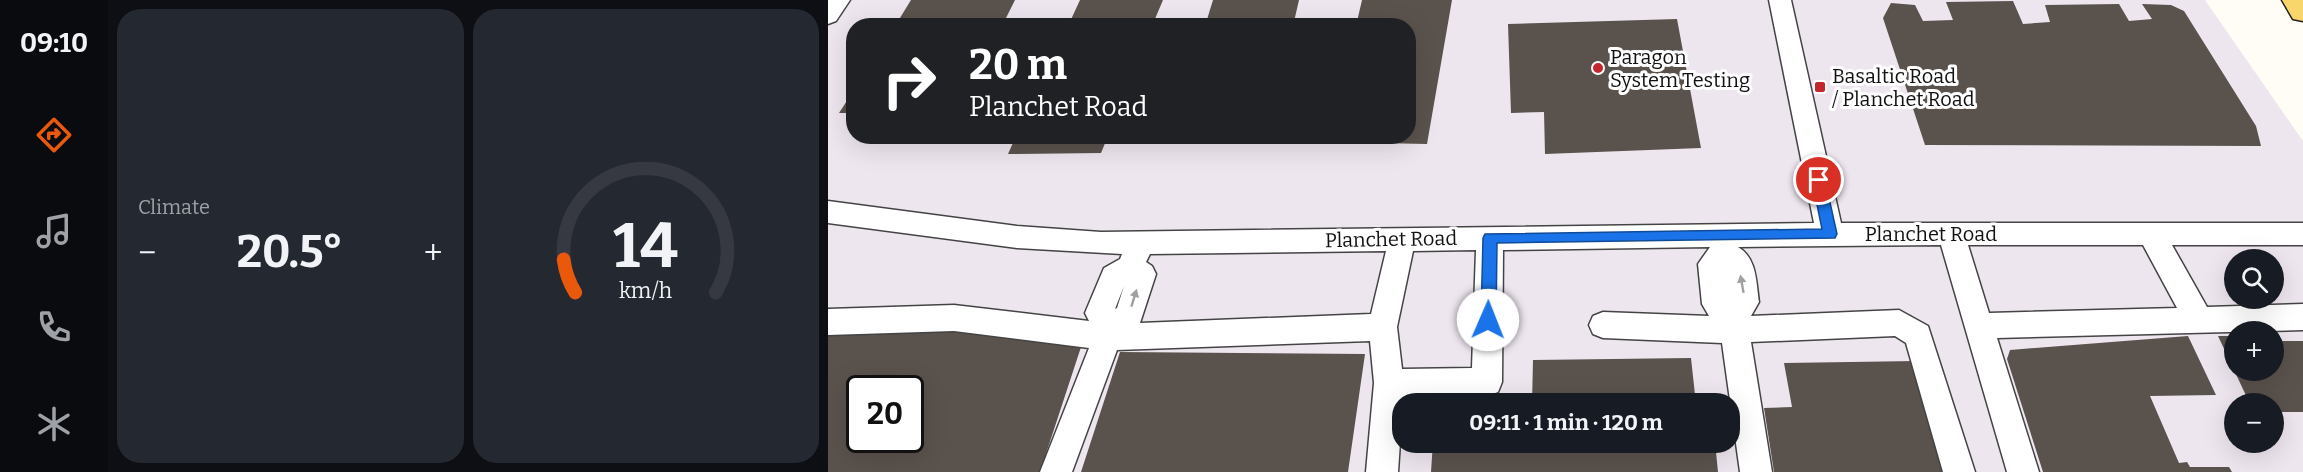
<!DOCTYPE html>
<html lang="en">
<head>
<meta charset="utf-8">
<style>
	:root { --surface:#171b24; --page:#242831; --text:#f1f3f6; --muted:#9ea1a6; --line:#363941; --accent:#ea580c }
	body { margin:0; font-family:Bitter,serif; background:var(--page); color:var(--text); height:100vh; display:flex; flex-direction:column; font-size:22px; white-space:nowrap }
	* { box-sizing:border-box; margin:0 }
	p { font-size:20px; color:var(--muted) }
	.icon { flex:none; width:33px; height:33px; fill:none; stroke:currentColor; stroke-width:2; stroke-linecap:round; stroke-linejoin:round }
	.map { position:relative; flex:1; overflow:hidden }
	.sheet { display:flex; flex-direction:column; gap:9px; padding:9px; background:#0d0f14; width:720px }
	.sheet>* { flex:none }
	.top-card { position:absolute; left:18px; top:18px; width:570px; height:126px; border-radius:24px; box-shadow:0 6px 24px #0002; background:#202124; color:#fff; overflow:hidden }
	.fabs { position:absolute; left:1396px; top:249px; display:grid; gap:12px }
	.fabs a { display:grid; place-items:center; width:60px; height:60px; border-radius:50%; background:var(--surface); box-shadow:0 6px 24px #0002; font-size:30px }
	.speed { position:absolute; left:18px; top:375px; display:flex; gap:12px; font-size:30px; font-weight:700; text-align:center }
	.speed>* { display:grid; place-content:center; width:78px; height:78px; border-radius:50%; background:var(--surface); box-shadow:0 6px 24px #0002; line-height:1 }
	.speed .limit { border:3px solid #111; border-radius:9px; background:#fff; color:#111 }
	.pin { position:absolute; display:grid; place-items:center; width:51px; height:51px; color:#fff; margin:-26px; border:3px solid #fff; border-radius:50%; box-shadow:0 2px 6px #0007 }
	.me { position:absolute; width:66px; margin:-33px; rotate:1deg; stroke-linejoin:round; filter:drop-shadow(0 0 4px #0008) }
	.turn { display:flex; align-items:center; gap:21px; height:126px; padding:0 24px; font-size:27px }
	.turn .icon { width:78px; height:78px; stroke-width:2.5 }
	.turn b { display:block; font-size:42px; line-height:51px }
	.big { font-size:45px; font-weight:700; line-height:1.1 }
	.sheet .card { flex:1; display:flex; flex-direction:column; justify-content:center; gap:9px; min-width:0; padding:0 21px; border-radius:24px; background:var(--page) }
	.sheet .dial { align-items:center; gap:0 }
	.dial svg { height:156px; overflow:visible; fill:none; stroke:var(--line); stroke-width:7; stroke-linecap:round; text-anchor:middle }
	.dial text { fill:var(--text); stroke:none }
	.heat { display:flex; justify-content:space-between; align-items:center; font-size:33px; direction:ltr }
	.sheet .tiles { flex:1; display:grid; gap:9px; grid-template-columns:repeat(2,1fr) }
	.trip { position:absolute; left:564px; top:393px; width:348px; height:60px; border-radius:24px; background:var(--surface); box-shadow:0 6px 24px #0002; font-weight:700; line-height:60px; text-align:center }
	main { display:flex; flex:1; min-height:0 }
	.menu { display:flex; flex-direction:column; width:108px; justify-content:space-around; align-items:center; background:#090b0e; color:var(--muted) }
	.menu .icon { width:42px; height:42px }
	.menu .active { color:var(--accent) }
	.menu b { font-size:27px; color:var(--text) }
	.map>svg:first-child { display:block }
	.industrial { fill:#eee6ef; fill-rule:evenodd }
	.building { fill:#5a524d; fill-rule:evenodd }
	.lines { fill:none; stroke-linecap:round; stroke-linejoin:round }
	.minor-casing { stroke:#444; stroke-width:3 }
	.major-casing { stroke:#222; stroke-width:3 }
	.minor { fill:#fff; fill-rule:evenodd }
	.major { fill:#f9d66b; fill-rule:evenodd }
	.oneway { fill:#a0a0a0 }
	.route { fill:#1a73e8; stroke:#114b97; stroke-width:1.5 }
	.poi-dot { fill:#c4262e; stroke:#fff; stroke-width:2 }
	.labels { text-anchor:middle; dominant-baseline:central; stroke-width:6; stroke-linejoin:round; paint-order:stroke }
	.poi-label { font-size:20px; fill:#111; stroke:#fff; text-anchor:start }
	.street-label { font-size:20px; fill:#111; stroke:#fff }
</style>
</head>
<body>
<main>
<nav class="menu">
<b>09:10</b>
<svg class="icon active" aria-label="directions" viewBox="0 0 24 24"><path d="M12 3l9 9-9 9-9-9zM9 14v-3h6M13 9l2 2-2 2"/></svg>
<svg class="icon" aria-label="music" viewBox="0 0 24 24"><path d="M9 18V5l10-2v13"/><circle cx="6" cy="18" r="3"/><circle cx="16" cy="16" r="3"/></svg>
<svg class="icon" aria-label="phone" viewBox="0 0 24 24"><path d="M5 4h4l2 5-3 2q2 4 5 5l2-3 5 2v4C11 20 4 13 5 4z"/></svg>
<svg class="icon" aria-label="climate" viewBox="0 0 24 24"><path d="M12 3v18M4 7l16 10M4 17L20 7"/></svg>
</nav>
<section class="sheet">
<div class="tiles">
<div class="card"><p>Climate</p>
<div class="heat"><a>−</a><b class="big">20.5°</b><a>+</a></div>
</div>
<div class="card dial"><svg viewBox="0 0 100 80">
<path d="M14 69A42 42 0 1 1 86 69"/>
<path d="M14 69A42 42 0 0 1 8 52" stroke="#ea580c"/>
<text x="50" y="56" font-size="32" font-weight="700">14</text>
<text x="50" y="72" font-size="11">km/h</text>
</svg></div>
</div>
</section>
<div class="map">
<svg width="1475" height="472" viewBox="0 0 1475 472">
	<rect width="100%" height="100%" fill="#fffdf5"/>
	<!-- industrial -->
	<path class="industrial" d="M0 0H1377L1475 141V472H0ZM26 26H580V136H26ZM1407 260H1446V298H1407ZM1407 332H1446V370H1407ZM32 388H82V440H32ZM574 404H902V442H574ZM1407 404H1446V442H1407Z"/>
	<!-- building -->
	<path class="building" d="M83 0H187L174 26H67Z
		M252 0H335L324 26H240Z
		M385 0H471L465 26H377Z
		M534 0H624L599 144 500 142 501 136H580V26H528Z
		M1185 1 1195 24 1222 22 1217 5 1291 4 1301 21 1324 19 1314 4 1343 5 1356 11 1428 126 1433 146 1097 145 1055 18 1063 3 1087 5 1095 21 1125 20 1118 2Z
		M849 19 873 148 717 154 716 112 683 113 680 24Z
		M26 90V113H11Z
		M188 136H280L273 153 180 154Z
		M340 136H438L436 143 338 144Z
		M89 324 254 344 212 472H0V329ZM32 388H82V440H32Z
		M1360 336 1388 395 1322 396 1351 463 1359 462 1362 467H1401L1404 472H1215L1179 359 1182 350Z
		M1390 336H1407V370H1446V341H1475V412H1446V404H1422Z
		M292 352 537 354 520 472H253Z
		M863 358 868 404H704L705 360Z
		M1088 361 1118 472H946L936 408 964 407 956 363Z
		M605 442H887L890 472H603Z"/>
	<g class="lines">
		<!-- minor casing -->
		<g class="minor-casing">
			<path id="minor" d="M0 0H22L8 21 0 24Z
				M941 0H963L1013 223H1475V245H1344L1379 307 1475 304V330L1169 338 1211 472H1179L1113 245 910 247C929 258 928 282 931 302L923 316 1071 310 1100 326 1147 472H1115L1078 343 1067 336 923 342 944 472H912L894 343 775 338 765 334 761 325 765 316 775 312 881 316 874 304 870 264 882 247 675 250 674 382 670 392 659 396 575 397 570 472H538L546 383 542 341 289 350 244 472H212L261 348 126 331 0 335V309L126 305 261 321 257 313 276 268 292 259 294 254 189 248 0 223V201L189 226 273 232 986 223ZM1140 245H1315L1349 308 1161 313ZM648 250 644 368 574 369 569 327 585 251ZM558 251 543 314 312 323 328 274 324 266 318 262 322 254ZM296 286 289 308 287 309Z"/>
		</g>
		<!-- major casing -->
		<g class="major-casing">
			<path id="major" d="M1454 0H1475V21L1465 19Z"/>
		</g>
		<!-- minor -->
		<use href="#minor" class="minor"/>
		<!-- major -->
		<use href="#major" class="major"/>
	</g>
	<!-- one-way arrows -->
	<defs><path id="oneway-solid" d="M-6-.8H1V-3.2L6.5 0L1 3.2V.8H-6Z" transform="scale(1.5)"/></defs>
	<g class="oneway">
		<use href="#oneway-solid" transform="translate(914 284) rotate(-100)"/>
		<use href="#oneway-solid" transform="translate(306 298) rotate(-73)"/>
	</g>
	<!-- route -->
	<path class="route" d="M991 174 997 180 1009 234 1007 238 669 243 668 320 666 325 660 327 655 325 653 320 655 238 657 234 994 229 984 180Z"/>
	<!-- markers -->
	<g class="poi-dot">
		<circle cx="770" cy="68" r="6"/>
		<rect x="986" y="81" width="12" height="12" rx="3"/>
	</g>
	<g class="labels">
		<!-- poi labels -->
		<g class="poi-label">
			<text x="782" y="57">Paragon<tspan x="782" dy="23">System Testing</tspan></text>
			<text x="1004" y="76">Basaltic Road<tspan x="1004" dy="23">/ Planchet Road</tspan></text>
		</g>
		<!-- street labels -->
		<g class="street-label">
			<text x="1103" y="234">Planchet Road</text>
			<text transform="translate(563 239) rotate(-1)">Planchet Road</text>
		</g>
	</g>
</svg>
<div class="fabs">
<a><svg class="icon" aria-label="search" viewBox="0 0 24 24"><circle cx="10" cy="10" r="6"/><path d="M15 15l6 6"/></svg></a>
<a>+</a>
<a>−</a>
</div>
<div class="speed"><div class="limit">20</div></div>
<div class="pin" style="left:991px;top:180px;background:#d93025"><svg class="icon" aria-label="arrive" viewBox="0 0 24 24"><path d="M6 21V4h12l-3 4 3 4H6"/></svg></div>
<svg class="me" style="left:660px;top:320px" viewBox="-20 -20 40 40"><circle r="19" fill="#fff"/><path d="M0-13L10 11 0 6-10 11z" fill="#1a73e8"/></svg>
<div class="trip">09:11 · 1 min · 120 m</div>
<div class="top-card">
<div class="turn"><svg class="icon" aria-label="right" viewBox="0 0 24 24"><path d="M7 20v-9h11M14 6l5 5-5 5"/></svg><div><b>20 m</b>Planchet Road</div></div>
</div>
</div>
</main>
</body>
</html>
